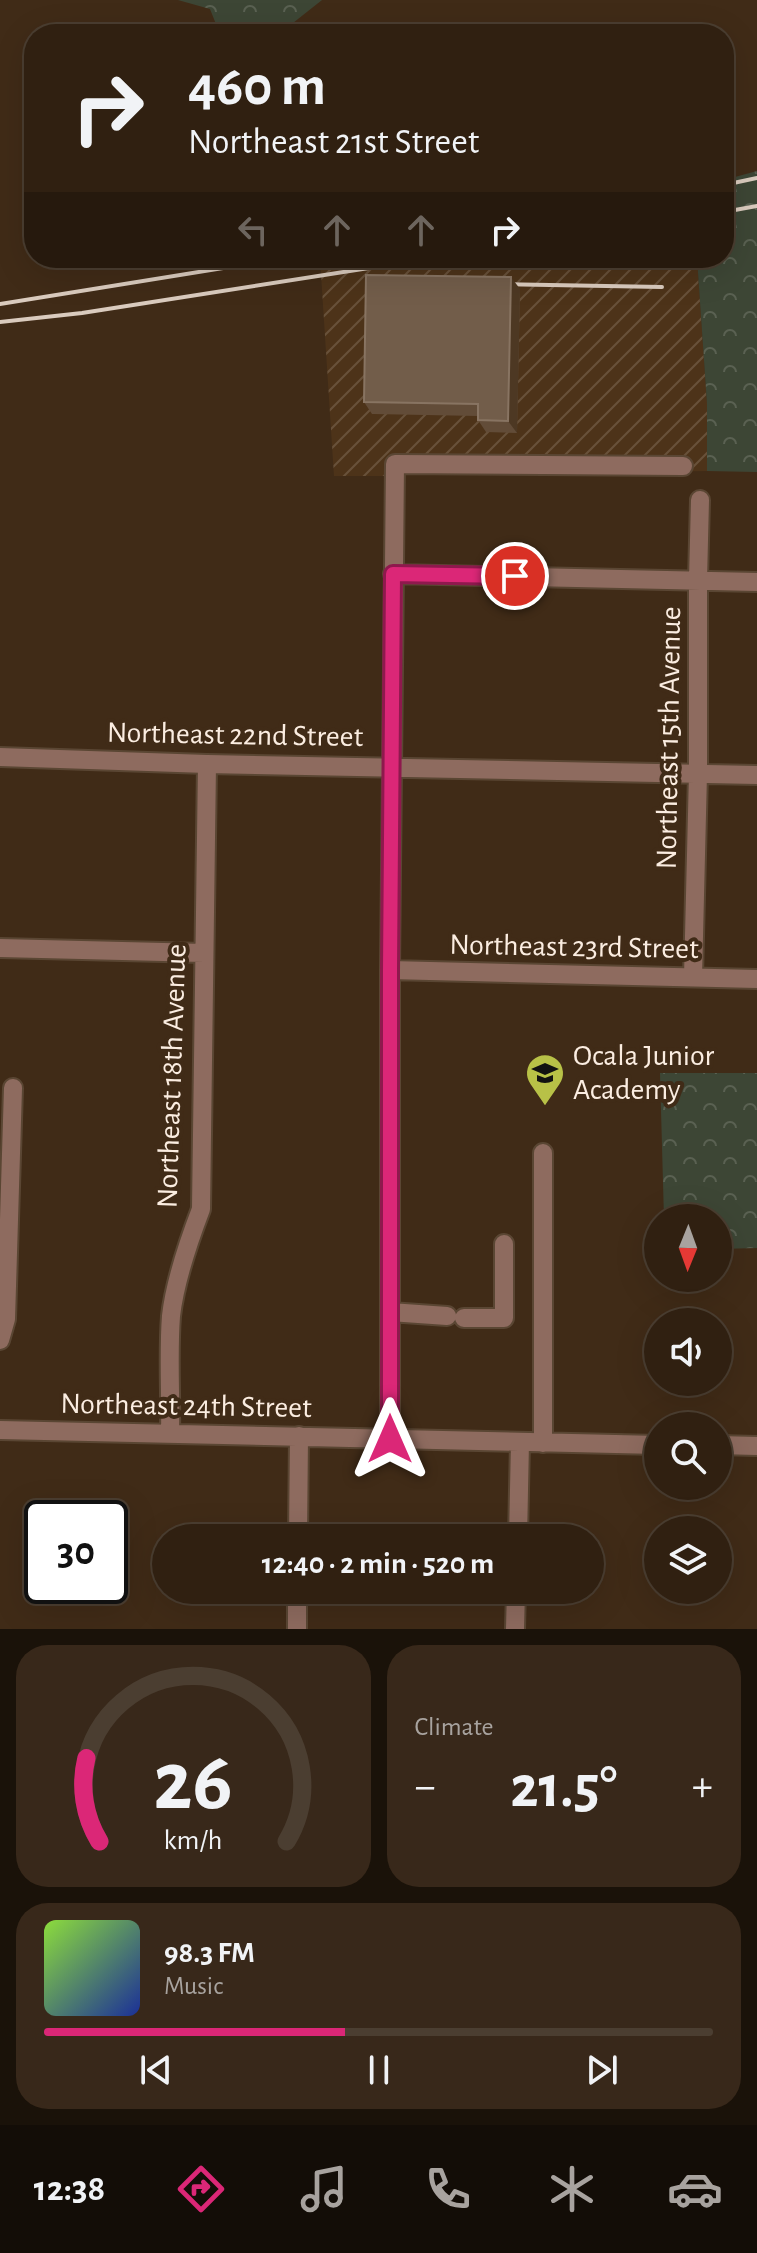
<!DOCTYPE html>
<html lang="en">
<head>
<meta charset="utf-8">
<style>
	:root { --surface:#302011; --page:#38281a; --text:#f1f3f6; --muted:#a8a39f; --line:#4b3e31; --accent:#db2777 }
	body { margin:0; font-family:"Alegreya Sans",sans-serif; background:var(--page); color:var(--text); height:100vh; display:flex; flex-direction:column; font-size:30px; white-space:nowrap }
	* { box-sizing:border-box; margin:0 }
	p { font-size:26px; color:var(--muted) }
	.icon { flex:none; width:44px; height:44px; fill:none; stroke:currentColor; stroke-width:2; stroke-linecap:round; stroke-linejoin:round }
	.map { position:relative; height:1629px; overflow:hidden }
	.sheet { display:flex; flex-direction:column; gap:16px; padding:16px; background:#1a1209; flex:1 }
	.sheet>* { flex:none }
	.top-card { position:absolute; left:24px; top:24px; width:710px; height:244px; border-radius:32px; box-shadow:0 8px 32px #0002,0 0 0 2px var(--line); background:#302011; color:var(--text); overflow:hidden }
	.needle { width:52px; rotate:181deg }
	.tools { position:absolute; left:644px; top:1204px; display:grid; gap:16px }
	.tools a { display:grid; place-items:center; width:88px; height:88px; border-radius:50%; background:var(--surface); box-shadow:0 8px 32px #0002,0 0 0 2px var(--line); font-size:40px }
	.speed { position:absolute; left:24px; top:1500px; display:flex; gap:16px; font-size:40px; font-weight:700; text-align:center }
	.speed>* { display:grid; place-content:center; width:104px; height:104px; border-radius:50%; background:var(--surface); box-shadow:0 8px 32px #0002,0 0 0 2px var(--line); line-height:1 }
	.speed .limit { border:4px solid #111; border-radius:12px; background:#fff; color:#111 }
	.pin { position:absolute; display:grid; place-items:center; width:68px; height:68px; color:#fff; margin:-34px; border:4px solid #fff; border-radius:50%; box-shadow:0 2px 8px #0007 }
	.me { position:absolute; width:88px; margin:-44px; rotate:0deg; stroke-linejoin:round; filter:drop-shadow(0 0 6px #0008) }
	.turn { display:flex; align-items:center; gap:28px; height:168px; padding:0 32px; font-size:36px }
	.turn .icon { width:104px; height:104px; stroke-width:2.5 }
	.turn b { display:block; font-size:56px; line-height:68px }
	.lanes { display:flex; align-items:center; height:76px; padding:0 32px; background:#0003; justify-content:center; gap:40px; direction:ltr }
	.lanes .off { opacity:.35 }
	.big { font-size:60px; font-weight:700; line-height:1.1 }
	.sheet .tile { flex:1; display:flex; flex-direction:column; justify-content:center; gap:12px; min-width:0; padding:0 28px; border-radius:32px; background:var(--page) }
	.sheet .dial { align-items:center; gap:0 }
	.dial svg { height:208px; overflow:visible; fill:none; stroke:var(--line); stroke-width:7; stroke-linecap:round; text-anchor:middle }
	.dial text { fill:var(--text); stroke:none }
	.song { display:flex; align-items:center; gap:24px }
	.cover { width:96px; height:96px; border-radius:12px; background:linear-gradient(135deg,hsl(90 70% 55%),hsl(230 70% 35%)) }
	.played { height:8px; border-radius:4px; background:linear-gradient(90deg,var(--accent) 45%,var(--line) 45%) }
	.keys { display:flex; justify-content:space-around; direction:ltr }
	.heat { display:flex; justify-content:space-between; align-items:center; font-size:44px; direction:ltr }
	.sheet .tiles { flex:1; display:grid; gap:16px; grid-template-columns:1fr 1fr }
	.tile:last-child { grid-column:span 2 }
	.trip { position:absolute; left:152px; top:1524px; width:452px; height:80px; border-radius:40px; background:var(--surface); box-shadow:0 8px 32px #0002,0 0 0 2px var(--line); font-weight:700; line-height:80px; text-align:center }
	.tab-bar { display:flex; height:128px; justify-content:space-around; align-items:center; background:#130d07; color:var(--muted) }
	.tab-bar .icon { width:56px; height:56px }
	.tab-bar .active { color:var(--accent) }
	.tab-bar b { font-size:36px; color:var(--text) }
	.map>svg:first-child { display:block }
	.industrial { fill:url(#industrial-furrows) }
	.forest { fill:url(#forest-crowns) }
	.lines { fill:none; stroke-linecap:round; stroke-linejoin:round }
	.minor-casing { stroke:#5a4633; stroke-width:22 }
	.minor { stroke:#8e6b5f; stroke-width:18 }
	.rail { stroke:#dacbbe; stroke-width:4 }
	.wall { fill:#624c38 }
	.shaded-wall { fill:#4d3823 }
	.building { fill:#725d4a; stroke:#887462; stroke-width:2 }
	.route-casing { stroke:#8e194d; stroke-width:20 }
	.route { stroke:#db2777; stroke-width:14 }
	.labels { text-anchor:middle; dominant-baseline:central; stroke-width:8; stroke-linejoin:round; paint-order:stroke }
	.street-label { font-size:30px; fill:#fbede1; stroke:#402b17 }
	.poi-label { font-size:30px; fill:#fbede1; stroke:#402b17; text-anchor:start }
</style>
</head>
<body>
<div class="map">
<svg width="757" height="1629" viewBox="0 0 757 1629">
	<defs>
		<pattern id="industrial-furrows" width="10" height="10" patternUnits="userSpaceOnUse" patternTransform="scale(2)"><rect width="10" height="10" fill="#4d3319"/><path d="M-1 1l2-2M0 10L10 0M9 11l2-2" fill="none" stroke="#68513a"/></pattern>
		<pattern id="forest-crowns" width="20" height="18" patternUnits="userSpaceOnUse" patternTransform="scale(2)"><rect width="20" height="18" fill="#3d4635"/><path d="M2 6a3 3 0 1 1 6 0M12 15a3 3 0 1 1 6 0" fill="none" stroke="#5a6152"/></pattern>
	</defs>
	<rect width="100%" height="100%" fill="#402b17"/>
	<!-- industrial -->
	<path class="industrial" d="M320 258H697L707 404V471L401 475V457H389L388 476H334Z"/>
	<!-- forest -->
	<path class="forest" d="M178 0H322L279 34H220L210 9Z
		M757 171V472L707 471V404L697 258H724V180Z
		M660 1073H757V1248L718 1249V1218H664Z"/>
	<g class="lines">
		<!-- minor casing -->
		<g class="minor-casing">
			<path id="minor" d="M393 574 757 582
				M0 757 207 764 757 775
				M0 948 204 953
				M390 970 757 979
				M693 977 698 773V580L700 500
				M543 1153V1443
				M390 1312 447 1316
				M464 1318H504V1244
				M0 1340 6 1319 13 1088
				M0 1430 658 1445
				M170 1434C171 1395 168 1355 171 1316 175 1281 188 1243 201 1209L207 764
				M390 1439V970L395 464 683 466
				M718 1445 757 1446
				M298 1538 299 1436
				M518 1538 520 1442
				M297 1629V1590
				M515 1629 516 1590"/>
		</g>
		<!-- minor -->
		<use href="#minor" class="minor"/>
		<!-- rail -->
		<path class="rail" d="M724 185 757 178
			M724 212 757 206
			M495 284 662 287
			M0 304 286 258
			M0 322 82 313 433 258"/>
	</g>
	<!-- wall -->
	<path class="wall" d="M520 289 517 433 486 432 478 420V416L372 414 364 402Z"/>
	<!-- shaded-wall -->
	<path class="shaded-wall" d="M511 277 520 289 517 433 508 421Z"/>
	<!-- building -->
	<path class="building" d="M366 275 511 277 508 421 478 420V404L364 402Z"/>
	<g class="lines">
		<!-- route casing -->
		<g class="route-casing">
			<path id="route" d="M390 1439V970L393 574 515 576"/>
		</g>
		<!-- route -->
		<use href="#route" class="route"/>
	</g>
	<!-- icons -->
	<defs>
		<g id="school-pin" transform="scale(2)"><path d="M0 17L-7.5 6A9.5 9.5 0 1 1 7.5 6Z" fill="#b8c147" stroke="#402b17"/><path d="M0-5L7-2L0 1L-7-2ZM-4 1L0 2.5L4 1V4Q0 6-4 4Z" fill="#111"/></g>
	</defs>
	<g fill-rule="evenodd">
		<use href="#school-pin" x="545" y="1073"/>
	</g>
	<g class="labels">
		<!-- street labels -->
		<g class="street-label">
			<text transform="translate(235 735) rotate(1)">Northeast 22nd Street</text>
			<text transform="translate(669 738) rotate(-89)">Northeast 15th Avenue</text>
			<text transform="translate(574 947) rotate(1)">Northeast 23rd Street</text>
			<text transform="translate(172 1076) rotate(-88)">Northeast 18th Avenue</text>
			<text transform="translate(186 1406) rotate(1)">Northeast 24th Street</text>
		</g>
		<!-- poi labels -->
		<g class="poi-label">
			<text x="573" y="1056">Ocala Junior<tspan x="573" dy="34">Academy</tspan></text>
		</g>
	</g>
</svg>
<div class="tools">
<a><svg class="needle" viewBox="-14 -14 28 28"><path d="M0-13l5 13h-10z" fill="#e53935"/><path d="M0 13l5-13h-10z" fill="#a8a39f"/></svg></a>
<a><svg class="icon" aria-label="sound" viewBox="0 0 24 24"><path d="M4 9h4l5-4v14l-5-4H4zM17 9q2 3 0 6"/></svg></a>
<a><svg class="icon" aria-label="search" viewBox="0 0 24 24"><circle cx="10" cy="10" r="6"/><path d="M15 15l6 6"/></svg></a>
<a><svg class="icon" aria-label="layers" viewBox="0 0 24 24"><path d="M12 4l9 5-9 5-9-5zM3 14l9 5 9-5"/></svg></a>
</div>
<div class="speed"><div class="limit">30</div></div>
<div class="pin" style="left:515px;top:576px;background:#d93025"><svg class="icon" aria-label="arrive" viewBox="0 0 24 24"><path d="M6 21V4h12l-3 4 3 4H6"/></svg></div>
<svg class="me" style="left:390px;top:1439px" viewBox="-20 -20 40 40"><path d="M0-17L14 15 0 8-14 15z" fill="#db2777" stroke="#fff" stroke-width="4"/></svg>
<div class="trip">12:40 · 2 min · 520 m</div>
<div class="top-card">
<div class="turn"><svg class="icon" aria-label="right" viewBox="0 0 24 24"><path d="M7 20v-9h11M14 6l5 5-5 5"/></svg><div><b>460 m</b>Northeast 21st Street</div></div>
<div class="lanes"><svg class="icon off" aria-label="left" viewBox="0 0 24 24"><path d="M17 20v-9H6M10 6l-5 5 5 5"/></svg><svg class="icon off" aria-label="ahead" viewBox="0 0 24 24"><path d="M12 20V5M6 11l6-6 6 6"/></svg><svg class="icon off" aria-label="ahead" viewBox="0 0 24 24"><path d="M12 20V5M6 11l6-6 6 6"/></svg><svg class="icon" aria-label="right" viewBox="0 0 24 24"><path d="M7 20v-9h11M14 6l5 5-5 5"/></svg></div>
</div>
</div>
<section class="sheet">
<div class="tiles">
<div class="tile dial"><svg viewBox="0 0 100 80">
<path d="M14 69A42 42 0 1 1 86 69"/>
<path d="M14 69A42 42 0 0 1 9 37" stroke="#db2777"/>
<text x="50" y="56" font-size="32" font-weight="700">26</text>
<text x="50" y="72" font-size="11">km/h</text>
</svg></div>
<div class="tile"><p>Climate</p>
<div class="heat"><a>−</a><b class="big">21.5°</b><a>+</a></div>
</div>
<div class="tile">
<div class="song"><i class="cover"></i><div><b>98.3 FM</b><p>Music</p></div></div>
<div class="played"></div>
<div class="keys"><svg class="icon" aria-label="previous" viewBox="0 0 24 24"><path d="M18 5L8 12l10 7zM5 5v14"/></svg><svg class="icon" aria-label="pause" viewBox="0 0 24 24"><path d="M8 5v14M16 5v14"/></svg><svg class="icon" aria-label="next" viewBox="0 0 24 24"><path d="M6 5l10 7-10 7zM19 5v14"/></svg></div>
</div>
</div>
</section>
<nav class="tab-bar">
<b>12:38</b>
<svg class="icon active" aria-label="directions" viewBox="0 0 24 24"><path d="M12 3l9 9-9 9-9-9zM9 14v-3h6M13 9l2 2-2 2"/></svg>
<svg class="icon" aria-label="music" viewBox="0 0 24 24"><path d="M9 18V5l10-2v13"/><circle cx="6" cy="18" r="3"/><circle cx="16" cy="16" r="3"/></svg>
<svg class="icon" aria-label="phone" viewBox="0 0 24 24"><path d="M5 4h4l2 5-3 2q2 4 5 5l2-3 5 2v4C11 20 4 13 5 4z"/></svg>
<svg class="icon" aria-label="climate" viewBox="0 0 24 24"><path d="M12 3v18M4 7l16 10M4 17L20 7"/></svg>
<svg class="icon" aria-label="car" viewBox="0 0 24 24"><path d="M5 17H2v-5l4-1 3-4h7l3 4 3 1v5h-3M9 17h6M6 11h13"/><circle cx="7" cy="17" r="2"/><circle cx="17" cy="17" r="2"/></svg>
</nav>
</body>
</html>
